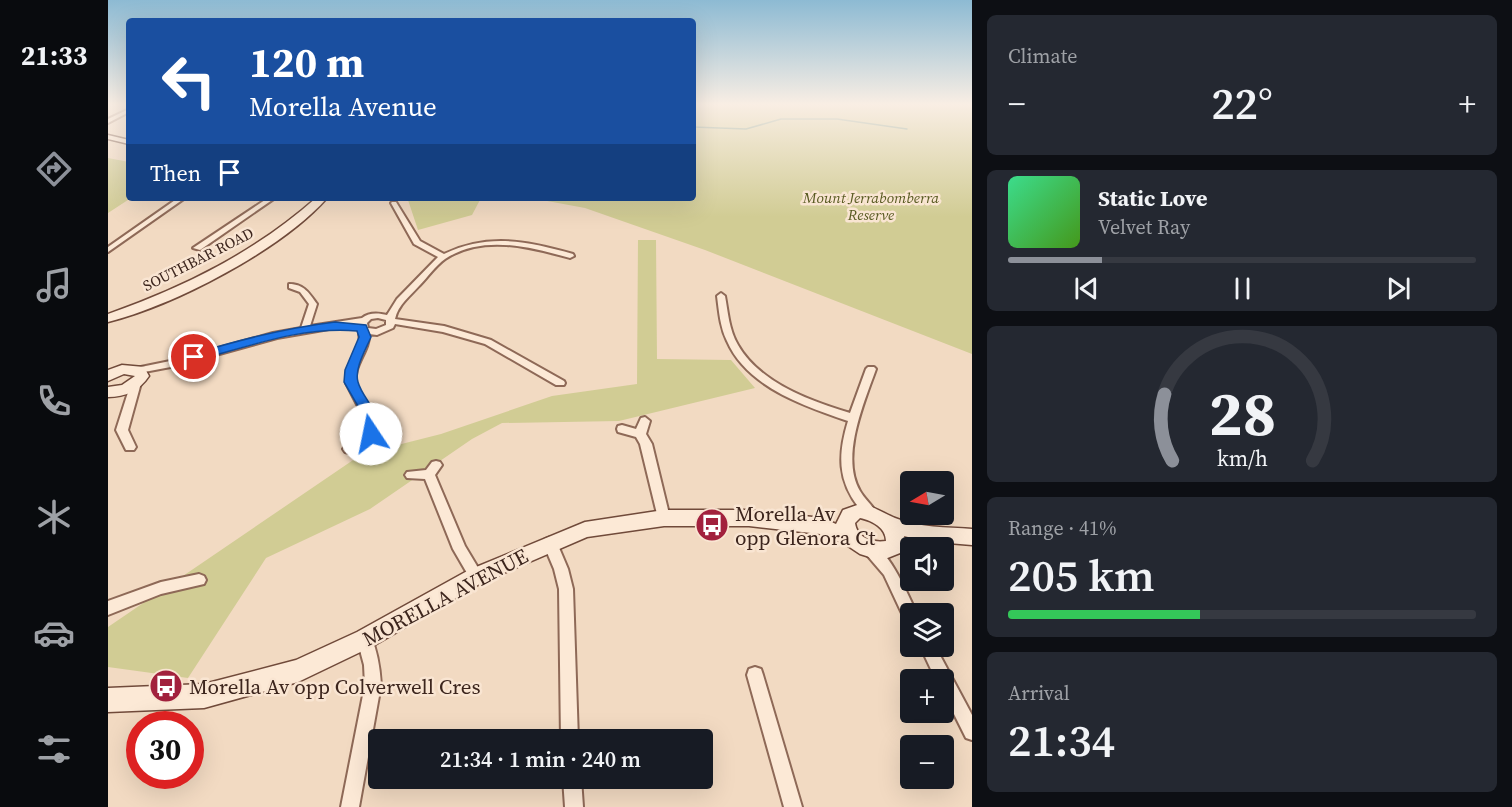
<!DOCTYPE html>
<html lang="en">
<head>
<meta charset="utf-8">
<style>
	:root { --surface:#171b24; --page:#242831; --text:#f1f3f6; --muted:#9ea1a6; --line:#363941; --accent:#8c9099 }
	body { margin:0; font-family:"Source Serif 4",serif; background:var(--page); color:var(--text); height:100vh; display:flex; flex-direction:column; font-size:22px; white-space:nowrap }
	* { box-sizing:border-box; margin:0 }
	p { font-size:20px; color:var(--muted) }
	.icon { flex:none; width:33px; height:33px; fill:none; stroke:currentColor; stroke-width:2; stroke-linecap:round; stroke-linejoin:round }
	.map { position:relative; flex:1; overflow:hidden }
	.drawer { display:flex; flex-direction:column; gap:15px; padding:15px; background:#0d0f14; width:540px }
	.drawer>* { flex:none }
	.hud { position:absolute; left:18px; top:18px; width:570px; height:183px; border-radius:6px; box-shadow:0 6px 24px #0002; background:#1a4fa0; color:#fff; overflow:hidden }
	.needle { width:39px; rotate:260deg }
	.controls { position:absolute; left:792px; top:471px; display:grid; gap:12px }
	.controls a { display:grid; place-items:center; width:54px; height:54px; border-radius:6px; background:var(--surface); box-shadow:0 6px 24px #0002; font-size:30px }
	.speed { position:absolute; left:18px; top:711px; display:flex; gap:12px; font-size:30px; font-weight:700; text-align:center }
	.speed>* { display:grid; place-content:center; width:78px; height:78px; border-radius:50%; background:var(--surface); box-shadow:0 6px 24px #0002; line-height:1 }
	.speed .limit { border:9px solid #d22; background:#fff; color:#111 }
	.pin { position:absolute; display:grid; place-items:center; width:51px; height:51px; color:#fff; margin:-26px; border:3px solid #fff; border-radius:50%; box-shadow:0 2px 6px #0007 }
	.me { position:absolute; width:66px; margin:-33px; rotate:349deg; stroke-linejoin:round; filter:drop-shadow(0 0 4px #0008) }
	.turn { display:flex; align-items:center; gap:21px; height:126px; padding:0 24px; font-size:27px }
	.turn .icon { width:78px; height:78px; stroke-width:2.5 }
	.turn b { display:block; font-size:42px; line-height:51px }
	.then { display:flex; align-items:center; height:57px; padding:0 24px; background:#0003; gap:12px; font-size:22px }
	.big { font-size:45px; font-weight:600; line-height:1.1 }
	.drawer .widget { flex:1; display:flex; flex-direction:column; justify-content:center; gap:9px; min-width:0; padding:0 21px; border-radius:9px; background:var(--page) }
	.drawer .dial { align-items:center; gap:0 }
	.dial svg { height:156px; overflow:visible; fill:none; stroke:var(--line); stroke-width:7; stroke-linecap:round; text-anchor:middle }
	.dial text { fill:var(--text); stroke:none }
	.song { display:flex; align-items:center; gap:18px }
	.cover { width:72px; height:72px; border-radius:9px; background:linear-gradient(135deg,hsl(150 70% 55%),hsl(100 70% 35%)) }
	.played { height:6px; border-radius:3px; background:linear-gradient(90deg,var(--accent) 20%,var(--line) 20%) }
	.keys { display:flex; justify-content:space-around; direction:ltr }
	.heat { display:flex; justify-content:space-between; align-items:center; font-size:33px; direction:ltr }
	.charge { height:9px; border-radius:4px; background:linear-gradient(90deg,#34c759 41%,var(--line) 0) }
	.trip { position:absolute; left:260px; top:729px; width:345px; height:60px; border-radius:6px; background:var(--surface); box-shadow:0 6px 24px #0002; font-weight:600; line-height:60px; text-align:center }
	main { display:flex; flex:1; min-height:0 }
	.menu { display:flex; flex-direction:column; width:108px; justify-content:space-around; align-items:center; background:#090b0e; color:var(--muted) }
	.menu .icon { width:42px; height:42px }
	.menu .selected { color:var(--accent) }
	.menu b { font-size:27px; color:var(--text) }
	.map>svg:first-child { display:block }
	.green { fill:#d1cc94 }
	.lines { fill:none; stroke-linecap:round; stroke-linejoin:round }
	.stream { stroke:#6a9381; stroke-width:1.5 }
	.street-casing { stroke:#8e6957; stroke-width:4 }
	.secondary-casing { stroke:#704a3a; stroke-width:3 }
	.street { fill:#fce9d6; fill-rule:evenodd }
	.secondary { fill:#fce9d6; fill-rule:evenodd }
	.route { fill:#1a73e8; stroke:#114b97; stroke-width:1.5 }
	.labels { text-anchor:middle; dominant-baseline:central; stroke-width:5; stroke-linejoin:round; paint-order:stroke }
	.far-park-label { font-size:15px; font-style:italic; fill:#585a21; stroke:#f9e5d2 }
	.far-street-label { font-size:15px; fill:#3c251d; stroke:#f9e5d2 }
	.near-poi-label { font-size:21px; fill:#3c251d; stroke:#f9e5d2; text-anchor:start }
	.near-street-label { font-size:21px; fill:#3c251d; stroke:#f9e5d2 }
</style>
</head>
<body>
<main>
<nav class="menu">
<b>21:33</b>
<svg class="icon selected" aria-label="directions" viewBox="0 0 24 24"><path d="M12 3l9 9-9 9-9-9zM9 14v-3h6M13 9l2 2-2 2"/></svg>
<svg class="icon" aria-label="music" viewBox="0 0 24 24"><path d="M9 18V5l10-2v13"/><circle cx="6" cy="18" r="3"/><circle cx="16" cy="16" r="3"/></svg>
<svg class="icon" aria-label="phone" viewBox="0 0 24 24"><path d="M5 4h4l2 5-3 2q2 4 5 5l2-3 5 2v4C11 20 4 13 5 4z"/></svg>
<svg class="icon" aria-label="climate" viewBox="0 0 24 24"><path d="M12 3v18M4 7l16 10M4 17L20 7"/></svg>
<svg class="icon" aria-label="car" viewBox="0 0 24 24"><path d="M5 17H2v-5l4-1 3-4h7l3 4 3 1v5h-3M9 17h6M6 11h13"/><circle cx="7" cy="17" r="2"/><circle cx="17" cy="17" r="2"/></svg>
<svg class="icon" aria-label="filters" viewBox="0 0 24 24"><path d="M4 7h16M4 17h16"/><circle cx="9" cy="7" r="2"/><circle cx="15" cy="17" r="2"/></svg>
</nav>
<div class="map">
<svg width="864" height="807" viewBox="0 0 864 807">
	<rect width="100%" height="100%" fill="#f2dac2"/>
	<!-- green -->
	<path class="green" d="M585 104H864V354L597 250 477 208 423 198H585Z
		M0 158 21 162V198H23L0 213Z
		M314 198H373L364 215 310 230 300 200Z
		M530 240H548L549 359 623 360 647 388 511 421 394 423 364 439 262 509 158 558 80 678 0 667V627L254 454 333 434 444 396 529 384Z"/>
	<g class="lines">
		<!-- stream -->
		<path class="stream" d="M585 127 638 129 673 119H729L799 129"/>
		<!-- street casing -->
		<g class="street-casing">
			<path id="street" d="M21 109V112L0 123V119Z
				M70 198H77L0 252V247Z
				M160 198H167L92 250 85 248Z
				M284 202H288L312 241 336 254C380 233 419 241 465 254L466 256 462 258C422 247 375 234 337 259 327 266 320 277 311 286 302 296 290 305 287 319L336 326 383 340 456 381 457 383 456 385H448L377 344 335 332 287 324 285 328 269 335 261 334C262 351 245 365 248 383 252 403 269 409 268 435L285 437 287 440 285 443 281 444 263 442 241 453 237 452 235 449C240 441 251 440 257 433L255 416 238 383 239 370 252 342 250 324 169 338 68 366 31 373 28 372 26 370 28 368 67 360 165 333 193 328 201 304 192 292 181 288V284C196 284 201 293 209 304L202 326 254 318C261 312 271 313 279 315L289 299 330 257 306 244 283 203ZM270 318 278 320V325L268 329 260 328 259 323 263 319Z
				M613 293 617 296C620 312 621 330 630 345 652 383 702 401 742 413L758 369 760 367H766L768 369C756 403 732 457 752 491 756 498 762 503 766 509L768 513 766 517C758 519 757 515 752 509 729 481 730 454 740 421 696 406 639 387 619 341 612 327 611 311 609 296Z
				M28 380 33 383 20 430 28 447 26 450H18L8 430 23 383Z
				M537 417 542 421 538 434 544 444 562 518 560 522 556 523 552 522 550 518 532 444 528 437 510 432 509 429 510 426 514 425 528 429 533 418Z
				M328 461 332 462 334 465 327 475 357 546 375 576 373 580 368 582 363 580 345 549 317 479 299 478 297 475 299 472 318 470 324 462Z
				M442 537 447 539 449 543 460 569 465 589 470 740H453L451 589 446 569 435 543 437 539Z
				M763 544C782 551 800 595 809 614H802V622L797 620 776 575 758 554 756 550 758 546Z
				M91 574 96 576 98 580 96 584 53 594 0 615V601L53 582Z
				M257 632 262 634C269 650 272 667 273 685L251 807H233L257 685 256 665 249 639 252 634Z
				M812 646H827L864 715V740L858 738 836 694V680H828Z
				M647 667 653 669 655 675 694 807H676L639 675 641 669Z
				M455 778H473L475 807H457Z"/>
		</g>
		<!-- secondary casing -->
		<g class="secondary-casing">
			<path id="secondary" d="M0 135 21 140V144L0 139Z
				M208 198H219C173 250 67 305 0 322V314C77 287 147 252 208 198Z
				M14 365 36 367 41 376C31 391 18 397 0 397V387L14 385 27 376 16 374 0 381V370Z
				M752 504C766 506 775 513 787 518 811 528 839 527 864 529V545L816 541 796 536 797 539 792 553 777 559H768L752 554 737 544 712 534 641 526H556L479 537 375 582 265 646 190 682 96 708 0 712V688L96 684 188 660 249 632 361 570 477 522 556 510H641L714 518 728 524 735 510ZM752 518C765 521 778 528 778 541 764 543 749 538 747 523Z"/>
		</g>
		<!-- street -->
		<use href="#street" class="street"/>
		<!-- secondary -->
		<use href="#secondary" class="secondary"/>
	</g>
	<!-- sky -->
	<linearGradient id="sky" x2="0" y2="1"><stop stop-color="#8dbad3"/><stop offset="0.48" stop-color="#f9eee4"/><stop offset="1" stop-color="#f9eee4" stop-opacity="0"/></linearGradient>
	<rect width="864" height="217" fill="url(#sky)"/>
	<!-- route -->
	<path class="route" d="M227 322 258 325 263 337C258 349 246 369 250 382 255 401 279 416 268 438H258L254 413 236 382 237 370 251 337 249 331C192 326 140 347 86 361L80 357 82 355C130 340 177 328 227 322Z"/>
	<!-- icons -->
	<defs>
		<g id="bus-disc" transform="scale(1.725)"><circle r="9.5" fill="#a2213d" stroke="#f9e5d2"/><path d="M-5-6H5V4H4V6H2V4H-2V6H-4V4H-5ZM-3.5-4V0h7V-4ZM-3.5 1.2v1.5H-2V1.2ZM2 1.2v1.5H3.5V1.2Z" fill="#fff"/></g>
	</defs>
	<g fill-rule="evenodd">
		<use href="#bus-disc" x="604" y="525"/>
		<use href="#bus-disc" x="58" y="686"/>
	</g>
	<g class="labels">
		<!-- far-park labels -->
		<g class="far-park-label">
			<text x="763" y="197">Mount Jerrabomberra<tspan x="763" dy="17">Reserve</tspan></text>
		</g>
		<!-- far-street labels -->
		<g class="far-street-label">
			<text transform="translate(90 259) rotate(-27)">SOUTHBAR ROAD</text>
		</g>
		<!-- near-poi labels -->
		<g class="near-poi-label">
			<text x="627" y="513">Morella Av<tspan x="627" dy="24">opp Glenora Ct</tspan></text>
			<text x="81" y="686">Morella Av opp Colverwell Cres</text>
		</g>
		<!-- near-street labels -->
		<g class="near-street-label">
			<text transform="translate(337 597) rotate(-28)">MORELLA AVENUE</text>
		</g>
	</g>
</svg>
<div class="controls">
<a><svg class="needle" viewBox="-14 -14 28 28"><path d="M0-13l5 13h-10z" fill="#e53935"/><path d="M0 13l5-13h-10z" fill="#9ea1a6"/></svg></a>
<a><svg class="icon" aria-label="sound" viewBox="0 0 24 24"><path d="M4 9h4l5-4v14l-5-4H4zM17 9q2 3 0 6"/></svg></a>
<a><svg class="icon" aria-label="layers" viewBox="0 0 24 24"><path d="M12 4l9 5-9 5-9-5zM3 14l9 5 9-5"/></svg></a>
<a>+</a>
<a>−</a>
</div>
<div class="speed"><div class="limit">30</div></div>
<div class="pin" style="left:86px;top:357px;background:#d93025"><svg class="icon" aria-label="arrive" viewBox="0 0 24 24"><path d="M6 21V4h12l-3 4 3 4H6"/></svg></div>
<svg class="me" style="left:263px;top:434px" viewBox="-20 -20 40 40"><circle r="19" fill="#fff"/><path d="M0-13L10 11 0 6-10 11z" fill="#1a73e8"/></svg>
<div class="trip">21:34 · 1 min · 240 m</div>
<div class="hud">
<div class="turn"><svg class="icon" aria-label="left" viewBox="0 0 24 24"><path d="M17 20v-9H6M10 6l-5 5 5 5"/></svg><div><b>120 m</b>Morella Avenue</div></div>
<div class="then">Then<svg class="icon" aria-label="arrive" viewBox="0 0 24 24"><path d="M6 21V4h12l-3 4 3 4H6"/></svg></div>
</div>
</div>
<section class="drawer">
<div class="widget"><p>Climate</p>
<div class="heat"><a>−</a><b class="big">22°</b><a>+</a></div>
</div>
<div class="widget">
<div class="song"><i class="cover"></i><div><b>Static Love</b><p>Velvet Ray</p></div></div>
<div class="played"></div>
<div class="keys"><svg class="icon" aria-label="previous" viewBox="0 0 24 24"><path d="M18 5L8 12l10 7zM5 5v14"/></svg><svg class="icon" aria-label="pause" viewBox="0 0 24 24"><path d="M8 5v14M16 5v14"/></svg><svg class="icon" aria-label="next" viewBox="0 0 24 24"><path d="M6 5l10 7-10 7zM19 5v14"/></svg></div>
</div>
<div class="widget dial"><svg viewBox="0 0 100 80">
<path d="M14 69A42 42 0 1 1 86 69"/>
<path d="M14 69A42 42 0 0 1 10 35" stroke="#8c9099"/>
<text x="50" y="56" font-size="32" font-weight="700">28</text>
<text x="50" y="72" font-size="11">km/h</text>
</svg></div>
<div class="widget"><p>Range · 41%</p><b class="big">205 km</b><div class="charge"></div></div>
<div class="widget"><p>Arrival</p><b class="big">21:34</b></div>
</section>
</main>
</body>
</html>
